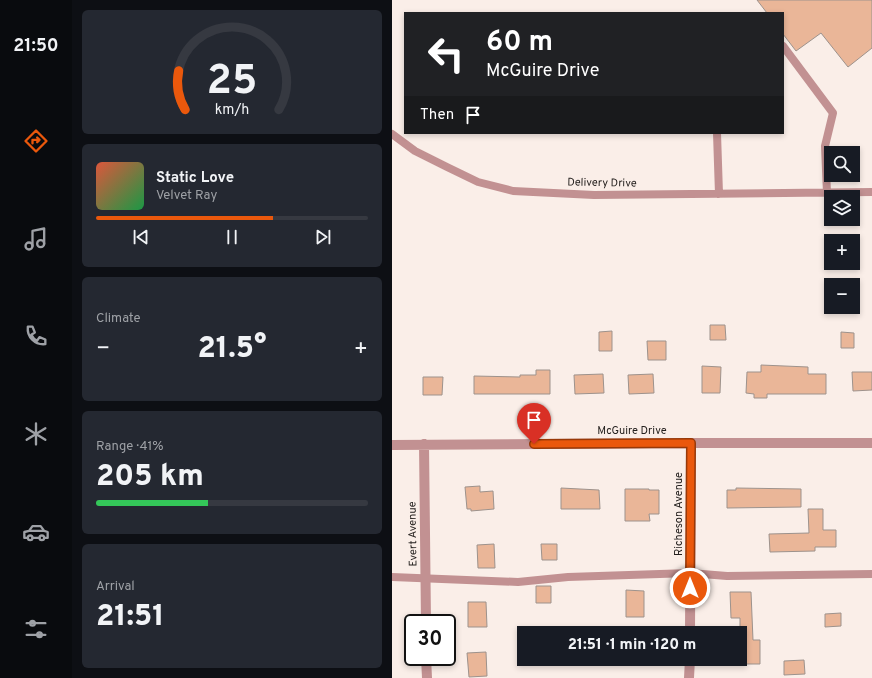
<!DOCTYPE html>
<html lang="en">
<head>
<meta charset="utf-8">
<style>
	:root { --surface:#171b24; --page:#242831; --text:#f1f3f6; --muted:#9ea1a6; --line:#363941; --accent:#ea580c }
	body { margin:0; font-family:Overpass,sans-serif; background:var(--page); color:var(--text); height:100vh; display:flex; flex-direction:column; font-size:15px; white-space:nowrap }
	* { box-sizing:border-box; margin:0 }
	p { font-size:13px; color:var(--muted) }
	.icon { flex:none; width:22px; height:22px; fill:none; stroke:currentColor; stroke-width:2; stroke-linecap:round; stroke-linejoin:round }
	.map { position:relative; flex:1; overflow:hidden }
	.sheet { display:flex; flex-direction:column; gap:10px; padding:10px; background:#0d0f14; width:320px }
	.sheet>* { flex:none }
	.hud { position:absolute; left:12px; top:12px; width:380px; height:122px; border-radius:0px; box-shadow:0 2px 6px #0003; background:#202124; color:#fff; overflow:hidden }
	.fabs { position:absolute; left:432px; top:146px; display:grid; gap:8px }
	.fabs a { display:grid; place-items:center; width:36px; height:36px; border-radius:0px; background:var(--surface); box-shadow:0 2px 6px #0003; font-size:20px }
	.speed { position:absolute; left:12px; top:614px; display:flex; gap:8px; font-size:20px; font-weight:700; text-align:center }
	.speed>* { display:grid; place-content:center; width:52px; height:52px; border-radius:50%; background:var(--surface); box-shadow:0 2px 6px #0003; line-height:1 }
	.speed .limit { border:2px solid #111; border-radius:6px; background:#fff; color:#111 }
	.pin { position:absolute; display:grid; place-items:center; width:34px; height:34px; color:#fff; margin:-41px -17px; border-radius:50% 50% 50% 0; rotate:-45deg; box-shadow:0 0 4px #0007 }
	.pin .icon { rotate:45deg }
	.me { position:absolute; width:44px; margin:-22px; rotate:0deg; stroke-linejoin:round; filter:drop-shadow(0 0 3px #0008) }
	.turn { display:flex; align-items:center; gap:14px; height:84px; padding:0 16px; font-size:18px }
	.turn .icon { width:52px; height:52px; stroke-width:2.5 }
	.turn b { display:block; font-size:28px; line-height:34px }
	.then { display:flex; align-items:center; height:38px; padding:0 16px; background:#0003; gap:8px; font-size:15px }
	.big { font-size:30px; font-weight:800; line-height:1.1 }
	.sheet .tile { flex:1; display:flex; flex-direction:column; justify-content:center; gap:6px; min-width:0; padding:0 14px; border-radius:6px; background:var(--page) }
	.sheet .dial { align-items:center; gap:0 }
	.dial svg { height:104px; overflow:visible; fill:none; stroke:var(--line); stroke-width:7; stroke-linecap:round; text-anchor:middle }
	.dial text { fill:var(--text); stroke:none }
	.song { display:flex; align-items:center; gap:12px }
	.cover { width:48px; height:48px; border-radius:6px; background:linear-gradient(135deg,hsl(10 70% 55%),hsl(140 70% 35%)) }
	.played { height:4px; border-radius:2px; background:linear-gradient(90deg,var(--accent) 65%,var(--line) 65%) }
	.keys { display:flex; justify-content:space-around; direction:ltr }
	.heat { display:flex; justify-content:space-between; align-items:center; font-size:22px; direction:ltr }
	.charge { height:6px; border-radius:3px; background:linear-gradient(90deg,#34c759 41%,var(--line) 0) }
	.trip { position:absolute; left:125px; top:626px; width:230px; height:40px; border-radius:0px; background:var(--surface); box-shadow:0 2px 6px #0003; font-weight:800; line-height:40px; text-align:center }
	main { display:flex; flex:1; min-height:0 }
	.tabs { display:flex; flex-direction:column; width:72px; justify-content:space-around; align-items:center; background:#090b0e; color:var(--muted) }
	.tabs .icon { width:28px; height:28px }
	.tabs .active { color:var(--accent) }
	.tabs b { font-size:18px; color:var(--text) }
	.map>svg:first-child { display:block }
	.building { fill:#eab698; stroke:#9d928c }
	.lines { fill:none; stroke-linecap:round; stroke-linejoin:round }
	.lane { stroke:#c29192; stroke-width:8 }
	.street { stroke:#c29192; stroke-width:10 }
	.route-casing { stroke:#983908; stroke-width:10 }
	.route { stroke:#ea580c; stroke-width:7 }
	.labels { text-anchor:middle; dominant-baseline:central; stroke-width:3; stroke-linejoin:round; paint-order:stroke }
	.street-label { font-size:11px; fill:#25211f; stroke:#faeee8 }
</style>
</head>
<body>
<main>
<nav class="tabs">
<b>21:50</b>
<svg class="icon active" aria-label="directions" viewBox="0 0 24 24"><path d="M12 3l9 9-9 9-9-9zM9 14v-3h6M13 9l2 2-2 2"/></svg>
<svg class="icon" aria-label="music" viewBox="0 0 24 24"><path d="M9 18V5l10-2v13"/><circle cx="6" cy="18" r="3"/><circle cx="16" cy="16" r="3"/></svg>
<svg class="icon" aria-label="phone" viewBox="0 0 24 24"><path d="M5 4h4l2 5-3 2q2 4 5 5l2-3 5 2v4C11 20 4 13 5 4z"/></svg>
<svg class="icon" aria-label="climate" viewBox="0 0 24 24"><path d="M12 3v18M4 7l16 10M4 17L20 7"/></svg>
<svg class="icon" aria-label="car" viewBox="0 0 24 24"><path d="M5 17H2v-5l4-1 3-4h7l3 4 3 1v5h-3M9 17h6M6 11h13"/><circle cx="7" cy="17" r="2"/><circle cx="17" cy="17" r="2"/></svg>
<svg class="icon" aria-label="filters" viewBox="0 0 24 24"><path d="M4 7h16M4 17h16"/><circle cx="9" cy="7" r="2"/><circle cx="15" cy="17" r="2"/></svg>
</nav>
<section class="sheet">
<div class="tile dial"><svg viewBox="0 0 100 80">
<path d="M14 69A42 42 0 1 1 86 69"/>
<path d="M14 69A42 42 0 0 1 9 39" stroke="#ea580c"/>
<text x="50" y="56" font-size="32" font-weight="700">25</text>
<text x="50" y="72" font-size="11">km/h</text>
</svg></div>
<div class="tile">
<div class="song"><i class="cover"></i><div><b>Static Love</b><p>Velvet Ray</p></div></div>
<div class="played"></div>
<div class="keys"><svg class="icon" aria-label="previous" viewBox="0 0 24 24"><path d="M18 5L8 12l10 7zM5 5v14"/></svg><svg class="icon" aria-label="pause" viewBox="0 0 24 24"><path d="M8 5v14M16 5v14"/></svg><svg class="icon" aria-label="next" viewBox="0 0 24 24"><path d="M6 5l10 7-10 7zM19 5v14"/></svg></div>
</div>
<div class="tile"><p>Climate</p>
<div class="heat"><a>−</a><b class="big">21.5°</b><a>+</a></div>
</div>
<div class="tile"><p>Range · 41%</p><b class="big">205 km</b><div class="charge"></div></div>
<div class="tile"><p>Arrival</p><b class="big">21:51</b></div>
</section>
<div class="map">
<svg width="480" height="678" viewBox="0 0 480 678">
	<rect width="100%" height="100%" fill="#faeee8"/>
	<!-- building -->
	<path class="building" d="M365 0H480V48L456 67 429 33 404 51 391 34V13H375Z
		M318 325H333L334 340H318Z
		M220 331V351H207V332Z
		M449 332 462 333V348H449Z
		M255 341H274V360H256Z
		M369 365 416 367V374H434V394H375V398H362V394L354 393 355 372H369Z
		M310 366 329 367 328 393H310Z
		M144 370H158V394H82V376L128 377V375H144Z
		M460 372H480V390L461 391Z
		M211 374 212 393 183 394 182 375Z
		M261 374 262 393 237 394 236 375Z
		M31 377H51L50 395H31Z
		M88 486V492L101 491 102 509 79 511V509H75L73 487Z
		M169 488 207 490 208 509H169Z
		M344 488 409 489V507L335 508V490H344Z
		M233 489H257V490H267V514H257L258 521H233Z
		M416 509H431V530H444V547H423V551L378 552 377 534 417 533Z
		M102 544 103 568H86L85 545Z
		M149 544H165V560H150Z
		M144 586H159V603H144Z
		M234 590 252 591V617H234Z
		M338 592H359L361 640H368V664H348V618H339Z
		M76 602H94L95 627H76Z
		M449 613V626L433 627V614Z
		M94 652 95 676 77 677 75 653Z
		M412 660 413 674 392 675V661Z"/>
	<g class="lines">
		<!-- lane -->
		<path class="lane" d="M391 46 441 113 433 146 435 193
			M325 133 327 194
			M0 134 23 151 55 167 86 182 121 191 202 195 480 192
			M0 577 126 582 176 577 298 573 335 576 480 574"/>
		<!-- street -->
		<path class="street" d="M32 444 34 623
			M0 445 299 443H480
			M298 633 299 443
			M34 657 35 678
			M297 678 298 659"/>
	</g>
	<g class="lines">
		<!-- route casing -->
		<g class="route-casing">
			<path id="route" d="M142 444 299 443 298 588"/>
		</g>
		<!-- route -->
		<use href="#route" class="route"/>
	</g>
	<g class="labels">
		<!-- street labels -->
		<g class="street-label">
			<text transform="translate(210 183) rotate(1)">Delivery Drive</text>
			<text x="240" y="431">McGuire Drive</text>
			<text transform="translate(287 514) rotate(-90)">Richeson Avenue</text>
			<text transform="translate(21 534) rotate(-91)">Evert Avenue</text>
		</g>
	</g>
</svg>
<div class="fabs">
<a><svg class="icon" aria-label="search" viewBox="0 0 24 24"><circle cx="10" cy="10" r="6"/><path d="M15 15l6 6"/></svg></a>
<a><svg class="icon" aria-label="layers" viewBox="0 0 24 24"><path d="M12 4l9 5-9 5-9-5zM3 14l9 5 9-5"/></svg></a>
<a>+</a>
<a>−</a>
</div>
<div class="speed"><div class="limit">30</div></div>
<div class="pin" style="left:142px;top:444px;background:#d93025"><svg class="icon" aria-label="arrive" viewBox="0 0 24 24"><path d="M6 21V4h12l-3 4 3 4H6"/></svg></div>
<svg class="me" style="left:298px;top:588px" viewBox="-20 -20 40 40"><circle r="17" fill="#ea580c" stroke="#fff" stroke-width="3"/><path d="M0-11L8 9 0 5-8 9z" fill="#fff"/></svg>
<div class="trip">21:51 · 1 min · 120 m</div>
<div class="hud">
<div class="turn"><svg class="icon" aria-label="left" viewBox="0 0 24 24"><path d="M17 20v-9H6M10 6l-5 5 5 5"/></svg><div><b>60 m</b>McGuire Drive</div></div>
<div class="then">Then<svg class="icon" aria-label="arrive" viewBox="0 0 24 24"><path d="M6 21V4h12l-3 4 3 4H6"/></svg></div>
</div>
</div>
</main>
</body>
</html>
